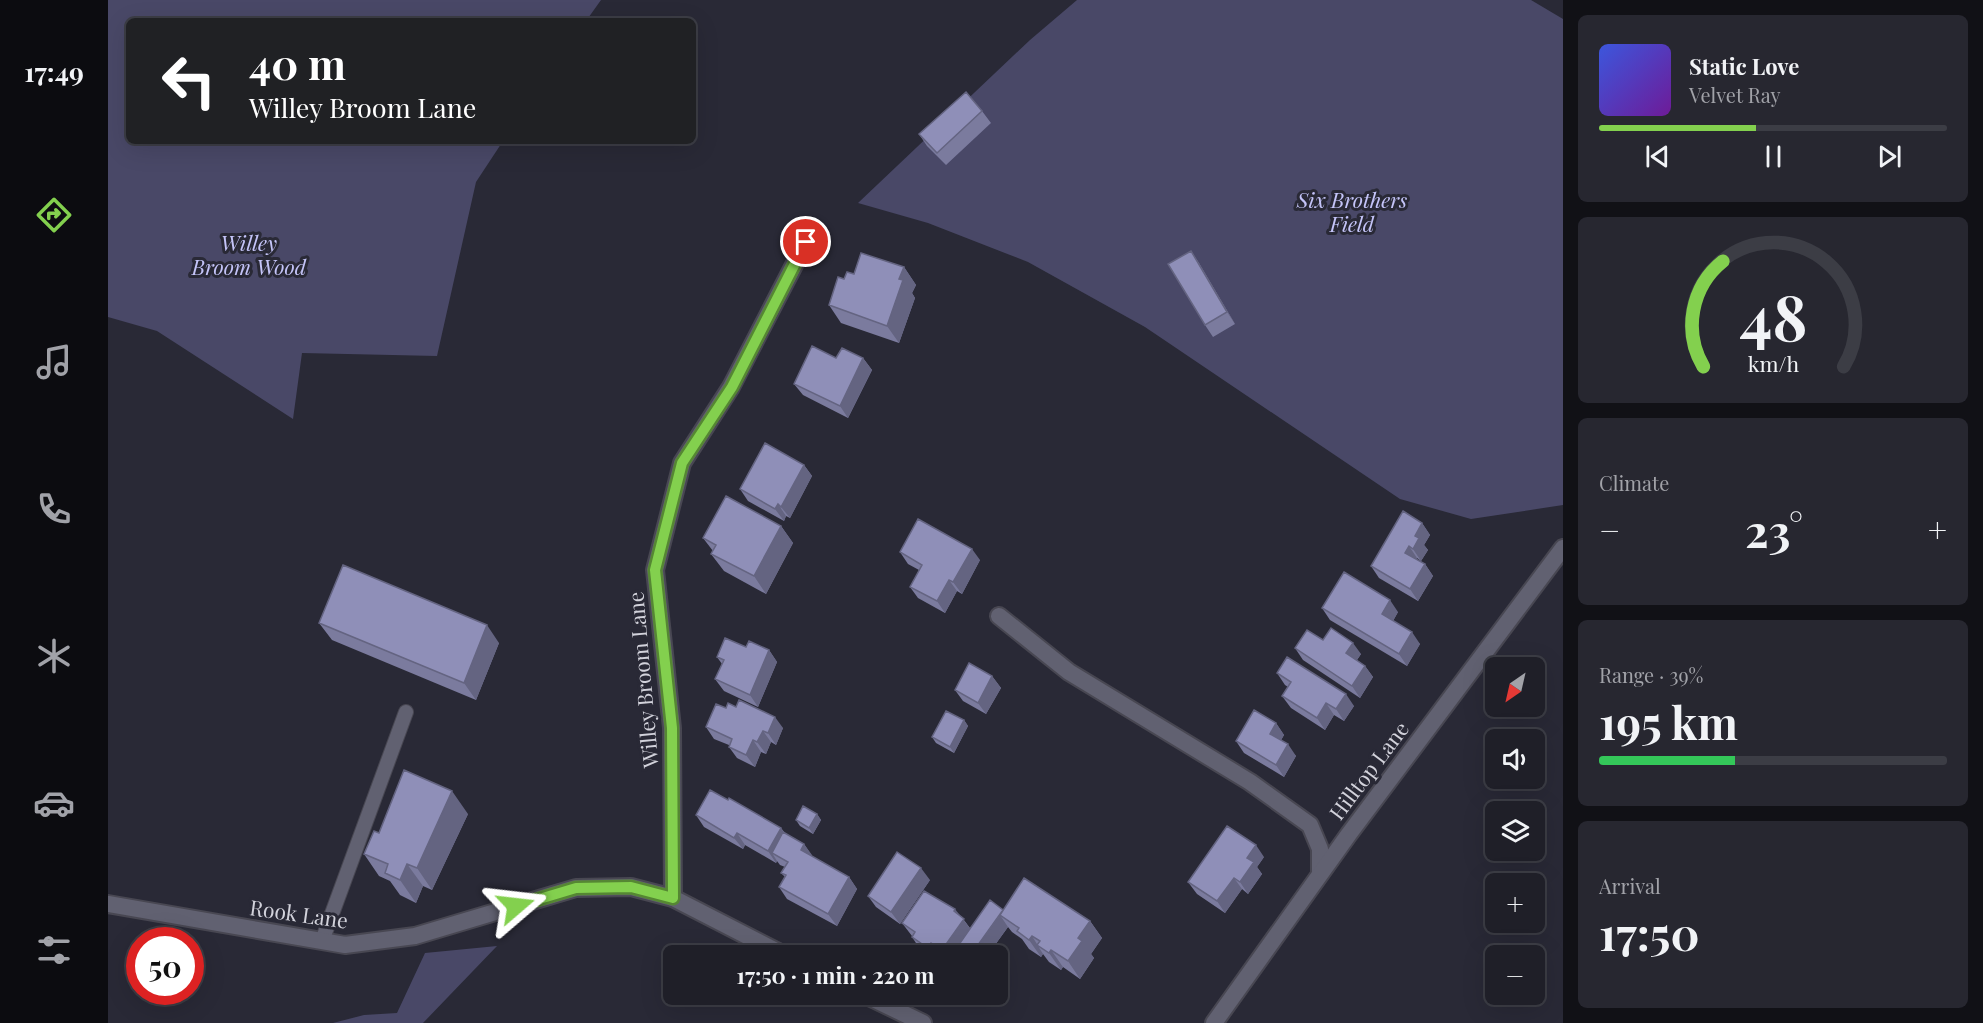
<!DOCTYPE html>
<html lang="en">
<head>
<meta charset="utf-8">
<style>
	:root { --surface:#1f1f28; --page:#272730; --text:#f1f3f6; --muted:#a1a2a8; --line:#3c3d45; --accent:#83d04e }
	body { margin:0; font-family:"Playfair Display",serif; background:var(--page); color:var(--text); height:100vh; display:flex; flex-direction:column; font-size:22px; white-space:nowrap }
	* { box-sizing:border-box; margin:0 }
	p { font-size:20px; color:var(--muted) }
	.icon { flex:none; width:33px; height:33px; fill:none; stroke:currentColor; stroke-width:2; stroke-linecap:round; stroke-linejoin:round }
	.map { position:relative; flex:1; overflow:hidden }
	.drawer { display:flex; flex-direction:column; gap:15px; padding:15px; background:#111116; width:420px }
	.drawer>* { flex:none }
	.guide { position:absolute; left:18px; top:18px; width:570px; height:126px; border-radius:9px; box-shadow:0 6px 24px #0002,0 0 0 2px var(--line); background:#202124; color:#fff; overflow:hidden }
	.needle { width:39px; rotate:214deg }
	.buttons { position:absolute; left:1377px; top:657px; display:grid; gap:12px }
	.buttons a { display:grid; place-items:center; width:60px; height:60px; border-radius:9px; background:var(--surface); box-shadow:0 6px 24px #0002,0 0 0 2px var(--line); font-size:30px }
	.speed { position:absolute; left:18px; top:927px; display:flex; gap:12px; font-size:30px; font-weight:700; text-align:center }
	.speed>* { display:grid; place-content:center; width:78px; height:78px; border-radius:50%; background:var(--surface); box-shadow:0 6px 24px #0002,0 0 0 2px var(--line); line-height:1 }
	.speed .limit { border:9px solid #d22; background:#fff; color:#111 }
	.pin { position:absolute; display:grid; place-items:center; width:51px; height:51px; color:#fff; margin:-26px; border:3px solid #fff; border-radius:50%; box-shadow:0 2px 6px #0007 }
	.me { position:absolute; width:66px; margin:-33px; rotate:73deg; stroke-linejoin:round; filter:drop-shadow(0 0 4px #0008) }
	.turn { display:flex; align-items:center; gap:21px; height:126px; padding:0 24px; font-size:27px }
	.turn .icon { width:78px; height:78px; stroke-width:2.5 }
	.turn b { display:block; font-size:42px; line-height:51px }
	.big { font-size:45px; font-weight:700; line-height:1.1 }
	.drawer .card { flex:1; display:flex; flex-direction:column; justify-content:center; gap:9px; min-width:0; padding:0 21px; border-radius:9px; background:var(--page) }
	.drawer .dial { align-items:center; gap:0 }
	.dial svg { height:156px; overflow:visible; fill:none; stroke:var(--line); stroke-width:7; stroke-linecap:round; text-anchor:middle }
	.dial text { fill:var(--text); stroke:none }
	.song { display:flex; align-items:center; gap:18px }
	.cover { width:72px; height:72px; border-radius:9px; background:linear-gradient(135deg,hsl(230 70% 55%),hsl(280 70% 35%)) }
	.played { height:6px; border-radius:3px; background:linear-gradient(90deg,var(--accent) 45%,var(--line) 45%) }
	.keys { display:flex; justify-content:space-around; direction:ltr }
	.heat { display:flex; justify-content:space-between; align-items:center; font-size:33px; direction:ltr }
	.charge { height:9px; border-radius:4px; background:linear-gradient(90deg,#34c759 39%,var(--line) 0) }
	.trip { position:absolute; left:555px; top:945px; width:345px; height:60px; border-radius:9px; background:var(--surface); box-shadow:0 6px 24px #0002,0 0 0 2px var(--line); font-weight:700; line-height:60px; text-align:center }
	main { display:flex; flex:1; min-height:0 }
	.tabs { display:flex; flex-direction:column; width:108px; justify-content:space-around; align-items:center; background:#0c0c10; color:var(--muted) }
	.tabs .icon { width:42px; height:42px }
	.tabs .selected { color:var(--accent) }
	.tabs b { font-size:27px; color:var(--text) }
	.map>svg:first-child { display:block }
	.green { fill:#494867 }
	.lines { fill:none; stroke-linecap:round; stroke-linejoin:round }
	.service-casing { stroke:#484752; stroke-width:16 }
	.minor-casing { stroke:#484752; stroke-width:20 }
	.tertiary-casing { stroke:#484752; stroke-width:20 }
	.secondary-casing { stroke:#484752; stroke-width:20 }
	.service { stroke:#616171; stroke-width:14 }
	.minor { stroke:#616171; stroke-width:16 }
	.tertiary { stroke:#616171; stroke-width:16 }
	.secondary { stroke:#616171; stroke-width:16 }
	.wall { fill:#7b7b9e }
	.shaded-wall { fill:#646481 }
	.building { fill:#8f8fb8; stroke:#646481; stroke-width:1.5 }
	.route-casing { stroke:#558733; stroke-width:15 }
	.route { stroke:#83d04e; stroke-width:10 }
	.labels { text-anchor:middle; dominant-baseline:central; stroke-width:6; stroke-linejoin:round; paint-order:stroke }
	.park-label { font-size:21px; font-style:italic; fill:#c4c4f8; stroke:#292936 }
	.street-label { font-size:21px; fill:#d2d2db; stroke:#292936 }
</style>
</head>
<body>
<main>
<nav class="tabs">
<b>17:49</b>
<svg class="icon selected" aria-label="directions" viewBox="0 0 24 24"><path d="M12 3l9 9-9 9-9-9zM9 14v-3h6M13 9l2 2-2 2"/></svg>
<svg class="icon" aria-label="music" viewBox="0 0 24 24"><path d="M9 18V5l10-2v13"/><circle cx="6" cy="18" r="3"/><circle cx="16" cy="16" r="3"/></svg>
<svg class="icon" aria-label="phone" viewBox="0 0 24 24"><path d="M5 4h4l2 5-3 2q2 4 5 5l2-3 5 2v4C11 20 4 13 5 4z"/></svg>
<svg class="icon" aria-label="climate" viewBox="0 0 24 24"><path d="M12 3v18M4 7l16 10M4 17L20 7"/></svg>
<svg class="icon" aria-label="car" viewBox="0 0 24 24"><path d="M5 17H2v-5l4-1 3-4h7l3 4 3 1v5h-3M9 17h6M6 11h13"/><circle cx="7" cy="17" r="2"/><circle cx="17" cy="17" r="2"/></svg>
<svg class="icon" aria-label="filters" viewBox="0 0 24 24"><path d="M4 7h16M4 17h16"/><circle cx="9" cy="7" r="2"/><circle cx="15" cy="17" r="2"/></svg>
</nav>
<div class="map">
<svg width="1455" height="1023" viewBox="0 0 1455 1023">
	<rect width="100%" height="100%" fill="#292936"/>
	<!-- green -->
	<path class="green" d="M0 0H493L478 21H21V141H395L368 182 329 356 194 353 185 419 49 331 0 317Z
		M969 0H1423L1455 19V505L1363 519 1292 499 1037 327 920 262 820 223 750 203 922 40Z
		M389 946 315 1023H225L256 1015 289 1013 317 953Z"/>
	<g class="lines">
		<!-- service casing -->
		<g class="service-casing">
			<path id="service" d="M214 941 298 712"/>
		</g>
		<!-- minor casing -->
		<g class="minor-casing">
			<path id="minor" d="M891 616 961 672 1142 782 1202 825 1212 849V873
				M565 898 564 728 547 570 574 463 623 387 698 242"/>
		</g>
		<!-- tertiary casing -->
		<g class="tertiary-casing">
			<path id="tertiary" d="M1106 1023 1241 834 1455 548"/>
		</g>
		<!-- secondary casing -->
		<g class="secondary-casing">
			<path id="secondary" d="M0 904 237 945 307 936 468 888 523 887 565 898 678 956
				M755 994 815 1023"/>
		</g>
		<!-- service -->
		<use href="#service" class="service"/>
		<!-- minor -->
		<use href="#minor" class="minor"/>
		<!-- tertiary -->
		<use href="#tertiary" class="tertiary"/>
		<!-- secondary -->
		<use href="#secondary" class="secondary"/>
	</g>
	<!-- wall -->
	<path class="wall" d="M874 111 883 123 838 165 819 146 811 134Z
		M1083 251 1091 263 1127 324 1105 337 1097 325Z
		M796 267 808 285 804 293 807 298 791 343 733 323 721 305 736 279 746 274Z
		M728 358H755L764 370 740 418 695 395 686 384Z
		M696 465 704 476 682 518 678 516 676 521 640 501 632 489Z
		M1314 523 1322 535 1316 545 1320 550 1313 561 1309 558 1308 559 1317 564 1325 576 1310 601 1271 578 1263 566Z
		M673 526 685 543 658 594 616 571 603 554 605 551 595 538Z
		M792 552 872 560 854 594 849 591 837 613 810 598 802 587 811 570 800 564Z
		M1214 608 1290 612 1285 621 1312 644 1299 666 1222 620Z
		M211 623 391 643 368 700 224 640Z
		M1215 640 1253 654 1249 660 1257 666 1265 677 1252 698 1195 660 1187 648Z
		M638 647 661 650 669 662 650 707 616 691 607 679 614 664 609 657Z
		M1169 673 1246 706 1236 721 1226 715 1217 730 1183 708 1174 696 1180 687 1177 685Z
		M884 676 893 688 878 714 855 701 847 690Z
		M618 708 675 728 668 745 663 742 658 754 653 752 647 767 629 758 621 747V745L606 739 598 727Z
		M856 720 860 726 846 753 828 743 824 737Z
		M1168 723 1176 735 1173 740 1188 756 1176 777 1136 753 1128 741Z
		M360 814 324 890 315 886 308 903 292 895 282 881 271 876 256 854 271 833Z
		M709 814 713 820 705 834 692 826 688 820Z
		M588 815 673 828 677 833 696 844 704 856 741 877 749 889 729 926 679 899 671 887 677 877 673 873 677 867 672 865 669 861 668 863 637 845 635 849 596 827Z
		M1156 857 1149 867 1154 874 1140 894 1134 889 1117 913 1089 894 1080 882Z
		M822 880 792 924 768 907 760 896Z
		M895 910 982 921 994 938 983 954 986 958 972 979 955 967 953 970 941 962 935 954 933 957 921 949 914 939 904 932 900 927 879 956H861L854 945 847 956H833L831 954V956H821L812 949 804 937V936L794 923 853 916 862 928Z"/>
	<!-- shaded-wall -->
	<path class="shaded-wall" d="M1083 251 1091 263 1127 324 1119 312Z
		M796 267 808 285 804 293 807 298 791 343 779 326 791 279Z
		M755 358 764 370 740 418 732 406Z
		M696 465 704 476 682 518 673 507Z
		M670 504 678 516 676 521 667 509Z
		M1314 523 1322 535 1316 545 1320 550 1313 561 1305 549 1307 536Z
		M673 526 685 543 658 594 646 576Z
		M1301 546 1309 558 1305 564 1297 553Z
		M864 549 872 560 854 594 845 582Z
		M1317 564 1325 576 1310 601 1302 589Z
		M841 580 849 591 837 613 829 601Z
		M1282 600 1290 612 1282 626 1274 614Z
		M379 625 391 643 368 700 356 683Z
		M1304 632 1312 644 1299 666 1291 654Z
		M1245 643 1253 654 1246 664 1238 653Z
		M661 650 669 662 650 707 642 695Z
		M1257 666 1265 677 1252 698 1244 686Z
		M884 676 893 688 878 714 870 703Z
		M1238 694 1246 706 1236 721 1228 709Z
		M1218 703 1226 715 1217 730 1209 718Z
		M667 717 675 728 668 745 660 733Z
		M856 720 860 726 846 753 842 747Z
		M1168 723 1176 735 1170 746 1162 734Z
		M655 731 663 742 658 754 649 742Z
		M645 740 653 752 647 767 638 755Z
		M1180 744 1188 756 1176 777 1168 765Z
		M344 791 360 814 324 890 309 868Z
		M709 814 713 820 705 834 701 828Z
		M673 828 681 840 664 853 669 861 668 863 660 851Z
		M629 833 637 845 635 849 626 838Z
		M696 844 704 855 701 862 693 850Z
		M1148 845 1156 857 1149 867 1154 874 1140 894 1132 882 1139 858Z
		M299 864 315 886 308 903 292 880Z
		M813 868 822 880 792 924 783 912Z
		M741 877 749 889 729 926 720 914Z
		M1126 878 1134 889 1117 913 1109 901Z
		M847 909 864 931 852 943 854 945 847 956H838L834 950 846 911Z
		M892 915 900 927 879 956H867L865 952Z
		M982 921 994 938 983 954 986 958 972 979 960 961 970 938Z
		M924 936 935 954 933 957 921 940Z
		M823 943 831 954V956H825L820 948Z
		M943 950 955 967 953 970 941 953Z"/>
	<!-- building -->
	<path class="building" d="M858 92 874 111 829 153 811 134Z
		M1083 251 1119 312 1097 325 1060 264Z
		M753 253 796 267 791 279 795 280 779 326 721 305 730 277 736 279 739 272 746 274Z
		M704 346 728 358 734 348 755 358 732 406 686 384Z
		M657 443 696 465 673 507 670 504 667 509 632 489Z
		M618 496 673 526 646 576 603 554 608 545 595 538Z
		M1295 511 1314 523 1307 536 1311 538 1305 549 1301 546 1297 553 1317 564 1302 589 1263 566Z
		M810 519 864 549 845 582 841 580 829 601 802 587 814 565 792 552Z
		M235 565 379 625 356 683 211 623Z
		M1236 572 1282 600 1274 614 1304 632 1291 654 1214 608Z
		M1223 628 1245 643 1238 653 1257 666 1244 686 1187 648 1199 630 1215 640Z
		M617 638 638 647 641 641 661 650 642 695 607 679 616 660 609 657Z
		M1179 657 1238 694 1228 709 1218 703 1209 718 1174 696 1183 682 1169 673Z
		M861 663 884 676 870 703 847 690Z
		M631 700 667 717 660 733 655 731 649 742 645 740 638 755 621 747 624 739 598 727 608 704 618 708 620 703 628 707Z
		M1146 710 1168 723 1162 734 1180 744 1168 765 1128 741Z
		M838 711 856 720 842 747 824 737Z
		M296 770 344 791 309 868 299 864 292 880 277 873 280 864 256 854 266 831 271 833Z
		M602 790 620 800 621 798 673 828 660 851 629 833 626 838 588 815Z
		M695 806 709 814 701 828 688 820Z
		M1119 826 1148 845 1139 858 1146 862 1132 882 1126 878 1109 901 1080 882Z
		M675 832 696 844 693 850 741 877 720 914 671 887 678 875 673 873 680 862 664 853Z
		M789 852 813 868 783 912 760 896Z
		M916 878 982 921 970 938 974 941 960 961 943 950 941 953 929 945 932 941 924 936 921 940 909 931 911 928 892 915Z
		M816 891 847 909 846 911 856 919 834 950 823 943 820 948 804 937 807 932 794 923Z
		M882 900 895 910 865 952 852 943Z"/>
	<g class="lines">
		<!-- route casing -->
		<g class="route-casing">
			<path id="route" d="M408 906 468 888 523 887 565 898 564 728 547 570 574 463 624 387 698 242"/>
		</g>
		<!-- route -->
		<use href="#route" class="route"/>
	</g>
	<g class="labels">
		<!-- park labels -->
		<g class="park-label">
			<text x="1244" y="199">Six Brothers<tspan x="1244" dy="24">Field</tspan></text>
			<text x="141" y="242">Willey<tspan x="141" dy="24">Broom Wood</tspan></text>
		</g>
		<!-- street labels -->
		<g class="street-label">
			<text transform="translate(534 680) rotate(-95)">Willey Broom Lane</text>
			<text transform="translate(1260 770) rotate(-53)">Hilltop Lane</text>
			<text transform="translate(191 913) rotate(8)">Rook Lane</text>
		</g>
	</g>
</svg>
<div class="buttons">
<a><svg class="needle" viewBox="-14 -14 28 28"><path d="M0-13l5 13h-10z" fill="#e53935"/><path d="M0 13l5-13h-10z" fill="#a1a2a8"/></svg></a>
<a><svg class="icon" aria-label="sound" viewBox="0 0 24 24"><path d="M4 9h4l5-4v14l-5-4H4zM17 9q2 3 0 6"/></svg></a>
<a><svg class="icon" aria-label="layers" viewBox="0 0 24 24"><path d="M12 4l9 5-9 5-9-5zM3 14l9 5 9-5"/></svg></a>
<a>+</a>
<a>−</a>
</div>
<div class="speed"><div class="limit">50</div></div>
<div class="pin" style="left:698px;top:242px;background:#d93025"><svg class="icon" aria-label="arrive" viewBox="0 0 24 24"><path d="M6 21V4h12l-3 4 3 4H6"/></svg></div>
<svg class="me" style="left:408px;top:906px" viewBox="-20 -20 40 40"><path d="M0-17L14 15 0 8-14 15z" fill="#83d04e" stroke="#fff" stroke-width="4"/></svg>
<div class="trip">17:50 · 1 min · 220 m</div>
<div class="guide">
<div class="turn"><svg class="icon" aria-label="left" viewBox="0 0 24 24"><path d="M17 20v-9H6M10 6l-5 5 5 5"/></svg><div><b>40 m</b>Willey Broom Lane</div></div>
</div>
</div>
<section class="drawer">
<div class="card">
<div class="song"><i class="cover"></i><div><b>Static Love</b><p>Velvet Ray</p></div></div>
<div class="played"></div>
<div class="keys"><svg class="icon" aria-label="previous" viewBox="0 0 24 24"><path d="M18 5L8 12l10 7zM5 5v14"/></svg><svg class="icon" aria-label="pause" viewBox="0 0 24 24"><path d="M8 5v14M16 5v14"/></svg><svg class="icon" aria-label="next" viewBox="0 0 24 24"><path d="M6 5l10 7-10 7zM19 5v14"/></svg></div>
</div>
<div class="card dial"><svg viewBox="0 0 100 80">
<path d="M14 69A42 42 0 1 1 86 69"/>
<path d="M14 69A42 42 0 0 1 24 15" stroke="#83d04e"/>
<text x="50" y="56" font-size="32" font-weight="700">48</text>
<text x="50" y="72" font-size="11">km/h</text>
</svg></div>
<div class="card"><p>Climate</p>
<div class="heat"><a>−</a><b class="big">23°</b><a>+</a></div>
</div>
<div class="card"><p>Range · 39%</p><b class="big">195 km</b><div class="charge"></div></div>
<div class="card"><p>Arrival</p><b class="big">17:50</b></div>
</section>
</main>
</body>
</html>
